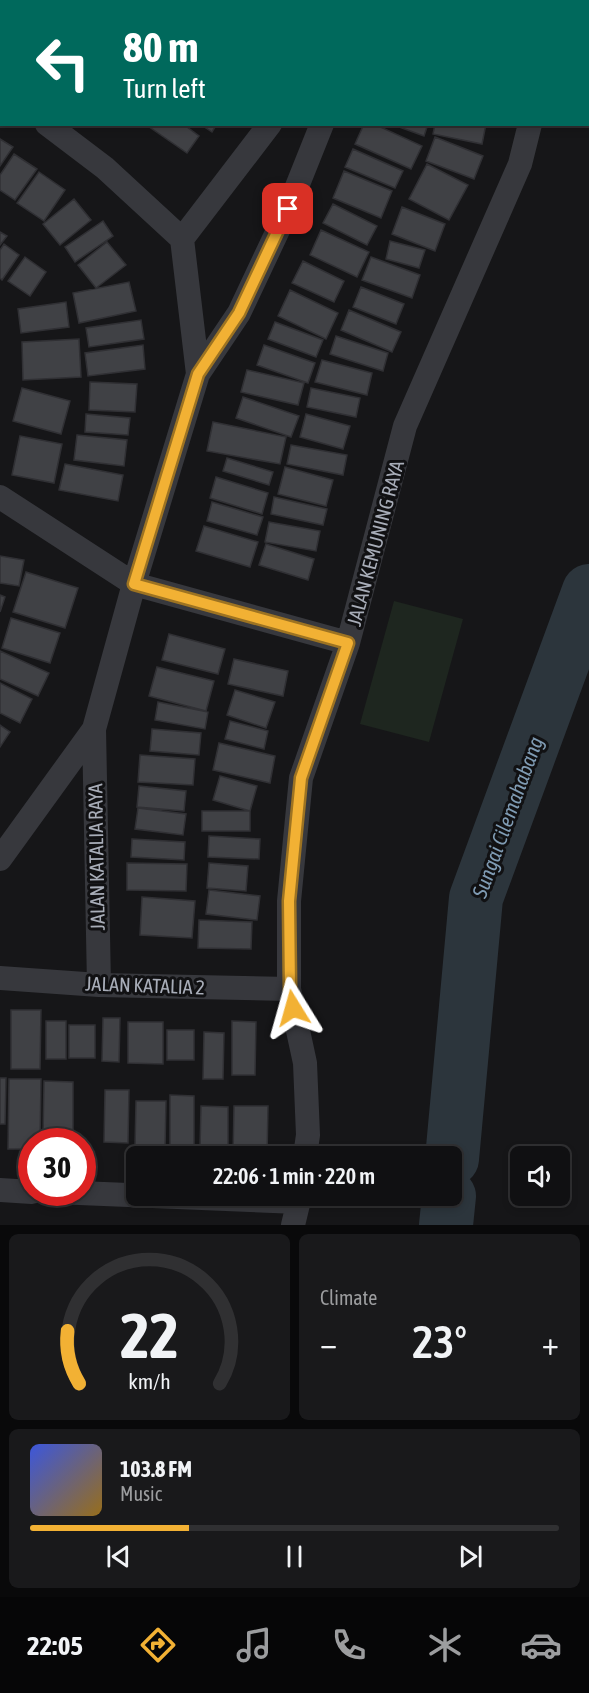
<!DOCTYPE html>
<html lang="en">
<head>
<meta charset="utf-8">
<style>
	:root { --surface:#101012; --page:#19191b; --text:#f1f3f6; --muted:#9c9d9f; --line:#303032; --accent:#f2b134 }
	body { margin:0; font-family:"Asap Condensed",sans-serif; background:var(--page); color:var(--text); height:100vh; display:flex; flex-direction:column; font-size:22px; white-space:nowrap }
	* { box-sizing:border-box; margin:0 }
	p { font-size:20px; color:var(--muted) }
	.icon { flex:none; width:33px; height:33px; fill:none; stroke:currentColor; stroke-width:2; stroke-linecap:round; stroke-linejoin:round }
	.map { position:relative; height:1225px; overflow:hidden }
	.side { display:flex; flex-direction:column; gap:9px; padding:9px; background:#09090a; flex:1 }
	.side>* { flex:none }
	.top-card { position:absolute; left:0px; top:0px; width:590px; height:126px; box-shadow:0 3px 9px #0003,0 0 0 2px var(--line); background:#00695c; color:#fff; overflow:hidden }
	.fabs { position:absolute; left:510px; top:1146px; display:grid; gap:12px }
	.fabs a { display:grid; place-items:center; width:60px; height:60px; border-radius:9px; background:var(--surface); box-shadow:0 3px 9px #0003,0 0 0 2px var(--line); font-size:30px }
	.speed { position:absolute; left:18px; top:1128px; display:flex; gap:12px; font-size:30px; font-weight:700; text-align:center }
	.speed>* { display:grid; place-content:center; width:78px; height:78px; border-radius:50%; background:var(--surface); box-shadow:0 3px 9px #0003,0 0 0 2px var(--line); line-height:1 }
	.speed .limit { border:9px solid #d22; background:#fff; color:#111 }
	.pin { position:absolute; display:grid; place-items:center; width:51px; height:51px; color:#fff; margin:-26px; border-radius:12px; box-shadow:0 3px 9px #0006 }
	.me { position:absolute; width:66px; margin:-33px; rotate:352deg; stroke-linejoin:round; filter:drop-shadow(0 0 4px #0008) }
	.turn { display:flex; align-items:center; gap:21px; height:126px; padding:0 24px; font-size:27px }
	.turn .icon { width:78px; height:78px; stroke-width:2.5 }
	.turn b { display:block; font-size:42px; line-height:51px }
	.big { font-size:45px; font-weight:600; line-height:1.1 }
	.side .tile { flex:1; display:flex; flex-direction:column; justify-content:center; gap:9px; min-width:0; padding:0 21px; border-radius:9px; background:var(--page) }
	.side .dial { align-items:center; gap:0 }
	.dial svg { height:156px; overflow:visible; fill:none; stroke:var(--line); stroke-width:7; stroke-linecap:round; text-anchor:middle }
	.dial text { fill:var(--text); stroke:none }
	.song { display:flex; align-items:center; gap:18px }
	.cover { width:72px; height:72px; border-radius:9px; background:linear-gradient(135deg,hsl(230 70% 55%),hsl(40 70% 35%)) }
	.played { height:6px; border-radius:3px; background:linear-gradient(90deg,var(--accent) 30%,var(--line) 30%) }
	.keys { display:flex; justify-content:space-around; direction:ltr }
	.heat { display:flex; justify-content:space-between; align-items:center; font-size:33px; direction:ltr }
	.side .tiles { flex:1; display:grid; gap:9px; grid-template-columns:1fr 1fr }
	.tile:last-child { grid-column:span 2 }
	.trip { position:absolute; left:126px; top:1146px; width:336px; height:60px; border-radius:9px; background:var(--surface); box-shadow:0 3px 9px #0003,0 0 0 2px var(--line); font-weight:600; line-height:60px; text-align:center }
	.tab-bar { display:flex; height:96px; justify-content:space-around; align-items:center; background:#060607; color:var(--muted) }
	.tab-bar .icon { width:42px; height:42px }
	.tab-bar .selected { color:var(--accent) }
	.tab-bar b { font-size:27px; color:var(--text) }
	.map>svg:first-child { display:block }
	.green { fill:#1e261f }
	.lines { fill:none; stroke-linecap:round; stroke-linejoin:round }
	.river { stroke:#2c353c; stroke-width:54 }
	.building { fill:#404145; stroke:#303034; stroke-width:1.5 }
	.street { stroke:#37383d; stroke-width:24 }
	.route-casing { stroke:#9d7322; stroke-width:15 }
	.route { stroke:#f2b134; stroke-width:10 }
	.labels { text-anchor:middle; dominant-baseline:central; stroke-width:6; stroke-linejoin:round; paint-order:stroke }
	.street-label { font-size:20px; fill:#a8adb8; stroke:#111113 }
	.water-label { font-size:21px; font-style:italic; fill:#7f9bb3; stroke:#111113 }
</style>
</head>
<body>
<div class="map">
<svg width="589" height="1225" viewBox="0 0 589 1225">
	<rect width="100%" height="100%" fill="#161618"/>
	<!-- green -->
	<path class="green" d="M394 601 463 619 429 742 360 724Z"/>
	<g class="lines">
		<!-- river -->
		<path class="river" d="M452 1159 476 898 589 591
			M446 1225 449 1196"/>
	</g>
	<!-- building -->
	<path class="building" d="M2 0H22L2 2V20L0 2Z
		M28 0H54L56 2H27Z
		M95 0H129L94 2Z
		M167 0H198V2H167Z
		M237 0H291L293 2H239Z
		M435 0H477V2H435Z
		M145 124H183L199 136 187 153Z
		M200 124H217L212 132Z
		M364 124H374L422 146 411 169 355 144Z
		M391 124H428L424 136Z
		M435 124H486L482 144 433 134Z
		M435 137 483 156 474 179 426 161Z
		M0 139 13 147 0 166Z
		M353 149 403 171 395 188 345 167Z
		M14 154 37 169 15 200 0 190V175Z
		M427 164 468 185 449 220 409 199Z
		M344 171 392 191 381 218 333 198Z
		M39 172 65 190 44 221 17 203Z
		M74 199 91 220 60 245 43 224Z
		M333 204 377 226 367 245 323 223Z
		M402 207 445 224 435 251 392 234Z
		M103 221 113 236 75 262 65 247Z
		M321 230 369 252 357 277 310 255Z
		M0 232 7 236 0 245Z
		M390 241 425 250 419 268 386 259Z
		M107 242 126 265 96 288 78 265Z
		M4 244 19 255 2 280 0 278V250Z
		M25 257 46 272 30 296 8 281Z
		M371 257 420 275 412 298 362 280Z
		M303 261 344 281 334 302 292 283Z
		M129 282 136 311 79 323 73 293Z
		M361 287 404 304 396 324 353 307Z
		M290 290 338 313 326 339 278 316Z
		M66 302 69 327 21 333 18 309Z
		M349 310 401 332 392 352 341 330Z
		M141 320 144 339 89 347 86 328Z
		M275 322 323 340 316 357 268 339Z
		M336 336 388 353 383 371 330 354Z
		M79 339 81 377 23 380 22 342Z
		M143 345 145 369 88 376 85 353Z
		M264 345 315 363 308 383 257 365Z
		M322 360 372 373 367 395 315 382Z
		M247 370 304 383 298 405 241 392Z
		M90 382 137 384 135 412 89 410Z
		M22 388 70 401 61 434 13 421Z
		M311 388 360 398 356 417 307 407Z
		M243 397 299 416 291 437 236 418Z
		M86 414 130 418 128 435 85 432Z
		M306 414 350 426 343 449 300 437Z
		M213 422 286 437 280 464 207 451Z
		M77 435 127 440 124 466 74 460Z
		M20 436 62 444 54 483 12 475Z
		M291 445 347 455 343 475 287 464Z
		M227 458 273 472 269 485 223 471Z
		M65 464 123 475 118 501 59 490Z
		M285 467 333 480 326 506 278 494Z
		M216 477 268 493 262 514 210 498Z
		M274 497 327 509 323 525 271 514Z
		M212 502 263 517 257 535 207 521Z
		M269 522 320 531 316 551 265 542Z
		M204 526 258 542 250 567 196 551Z
		M266 544 314 559 308 580 259 565Z
		M0 556 24 560 19 586 0 583Z
		M26 572 78 588 65 628 13 612Z
		M0 595 5 597 0 612Z
		M11 618 60 633 50 663 2 648Z
		M169 634 225 649 218 674 162 660Z
		M0 651 49 673 38 696 0 679Z
		M234 659 288 671 283 696 228 684Z
		M157 667 214 681 206 711 149 696Z
		M0 683 32 699 20 723 0 713Z
		M235 690 275 702 266 728 227 715Z
		M158 702 208 712 205 729 155 720Z
		M230 721 268 731 264 749 225 739Z
		M0 725 10 732 0 747Z
		M152 729 201 733 199 755 150 751Z
		M219 743 275 756 270 783 213 770Z
		M140 755 195 759 193 785 138 782Z
		M220 776 257 786 250 811 213 800Z
		M139 786 186 791 184 811 137 807Z
		M138 808 186 814 183 835 135 829Z
		M202 811H250V831H202Z
		M209 836 260 839 259 859 208 857Z
		M132 839 185 842 184 860 131 857Z
		M127 863 187 864 186 891 127 890Z
		M209 863 248 866 246 891 207 888Z
		M209 890 260 896 257 920 206 914Z
		M142 897 195 901 192 938 140 935Z
		M199 920 252 922 251 949 198 948Z
		M11 1010H41L40 1069H11Z
		M103 1018H120L119 1062 102 1061Z
		M46 1021H66V1059H46Z
		M232 1021 256 1022 255 1075H232Z
		M128 1022H163V1064L128 1063Z
		M69 1025H95V1058H69Z
		M167 1030H194V1060H167Z
		M204 1032 224 1033 223 1079H203Z
		M0 1078H6L5 1124H0Z
		M9 1079H41L40 1142H32V1149H8Z
		M44 1081 73 1082V1137H43Z
		M105 1090H129L128 1143 104 1142Z
		M170 1095 194 1096V1151H170Z
		M136 1101H166L165 1148 135 1147Z
		M201 1106 228 1107V1149H200Z
		M234 1106H268L267 1156H233Z"/>
	<g class="lines">
		<!-- street -->
		<path class="street" d="M528 0 529 2
			M362 2 363 0
			M0 88 2 89
			M47 124 105 168 182 239
			M182 239 270 124
			M198 374 239 313 288 209 322 124
			M0 497 134 584 348 643
			M94 729 99 985
			M0 859 94 729 134 584 198 374 182 239
			M0 978 99 985 289 989
			M305 1156 308 1135 305 1063 289 989V901L301 778 348 643 405 426 520 164 530 124
			M0 1190 32 1192
			M55 1192 299 1202
			M293 1225 300 1196"/>
	</g>
	<g class="lines">
		<!-- route casing -->
		<g class="route-casing">
			<path id="route" d="M288 209 239 313 198 374 134 584 348 643 301 778 289 901 290 989 293 1008"/>
		</g>
		<!-- route -->
		<use href="#route" class="route"/>
	</g>
	<g class="labels">
		<!-- street labels -->
		<g class="street-label">
			<text transform="translate(375 543) rotate(-75)">JALAN KEMUNING RAYA</text>
			<text transform="translate(96 857) rotate(-91)">JALAN KATALIA RAYA</text>
			<text transform="translate(145 985) rotate(2)">JALAN KATALIA 2</text>
		</g>
		<!-- water labels -->
		<g class="water-label">
			<text transform="translate(507 817) rotate(-70)">Sungai Cilemahabang</text>
		</g>
	</g>
</svg>
<div class="fabs">
<a><svg class="icon" aria-label="sound" viewBox="0 0 24 24"><path d="M4 9h4l5-4v14l-5-4H4zM17 9q2 3 0 6"/></svg></a>
</div>
<div class="speed"><div class="limit">30</div></div>
<div class="pin" style="left:288px;top:209px;background:#d93025"><svg class="icon" aria-label="arrive" viewBox="0 0 24 24"><path d="M6 21V4h12l-3 4 3 4H6"/></svg></div>
<svg class="me" style="left:293px;top:1008px" viewBox="-20 -20 40 40"><path d="M0-17L14 15 0 8-14 15z" fill="#f2b134" stroke="#fff" stroke-width="4"/></svg>
<div class="trip">22:06 · 1 min · 220 m</div>
<div class="top-card">
<div class="turn"><svg class="icon" aria-label="left" viewBox="0 0 24 24"><path d="M17 20v-9H6M10 6l-5 5 5 5"/></svg><div><b>80 m</b>Turn left</div></div>
</div>
</div>
<section class="side">
<div class="tiles">
<div class="tile dial"><svg viewBox="0 0 100 80">
<path d="M14 69A42 42 0 1 1 86 69"/>
<path d="M14 69A42 42 0 0 1 8 42" stroke="#f2b134"/>
<text x="50" y="56" font-size="32" font-weight="700">22</text>
<text x="50" y="72" font-size="11">km/h</text>
</svg></div>
<div class="tile"><p>Climate</p>
<div class="heat"><a>−</a><b class="big">23°</b><a>+</a></div>
</div>
<div class="tile">
<div class="song"><i class="cover"></i><div><b>103.8 FM</b><p>Music</p></div></div>
<div class="played"></div>
<div class="keys"><svg class="icon" aria-label="previous" viewBox="0 0 24 24"><path d="M18 5L8 12l10 7zM5 5v14"/></svg><svg class="icon" aria-label="pause" viewBox="0 0 24 24"><path d="M8 5v14M16 5v14"/></svg><svg class="icon" aria-label="next" viewBox="0 0 24 24"><path d="M6 5l10 7-10 7zM19 5v14"/></svg></div>
</div>
</div>
</section>
<nav class="tab-bar">
<b>22:05</b>
<svg class="icon selected" aria-label="directions" viewBox="0 0 24 24"><path d="M12 3l9 9-9 9-9-9zM9 14v-3h6M13 9l2 2-2 2"/></svg>
<svg class="icon" aria-label="music" viewBox="0 0 24 24"><path d="M9 18V5l10-2v13"/><circle cx="6" cy="18" r="3"/><circle cx="16" cy="16" r="3"/></svg>
<svg class="icon" aria-label="phone" viewBox="0 0 24 24"><path d="M5 4h4l2 5-3 2q2 4 5 5l2-3 5 2v4C11 20 4 13 5 4z"/></svg>
<svg class="icon" aria-label="climate" viewBox="0 0 24 24"><path d="M12 3v18M4 7l16 10M4 17L20 7"/></svg>
<svg class="icon" aria-label="car" viewBox="0 0 24 24"><path d="M5 17H2v-5l4-1 3-4h7l3 4 3 1v5h-3M9 17h6M6 11h13"/><circle cx="7" cy="17" r="2"/><circle cx="17" cy="17" r="2"/></svg>
</nav>
</body>
</html>
